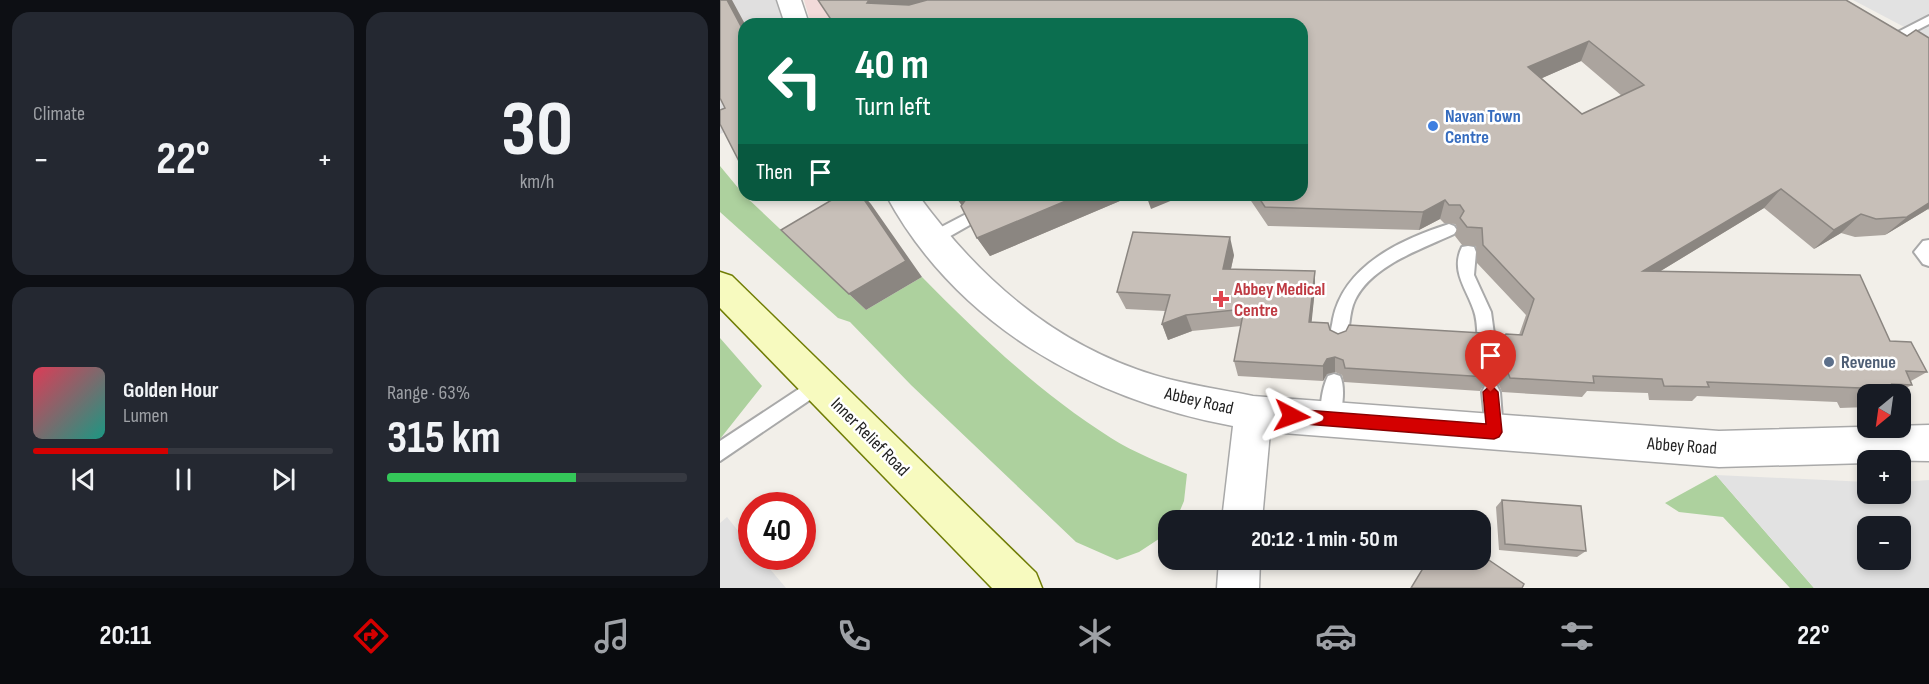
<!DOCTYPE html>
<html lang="en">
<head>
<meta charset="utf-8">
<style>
	:root { --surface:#171b24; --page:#242831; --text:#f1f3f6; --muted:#9ea1a6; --line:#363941; --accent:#d40000 }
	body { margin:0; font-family:"Sofia Sans Condensed",sans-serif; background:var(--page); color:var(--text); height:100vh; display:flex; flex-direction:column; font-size:22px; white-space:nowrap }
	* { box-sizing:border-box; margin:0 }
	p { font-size:20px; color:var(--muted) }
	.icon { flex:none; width:33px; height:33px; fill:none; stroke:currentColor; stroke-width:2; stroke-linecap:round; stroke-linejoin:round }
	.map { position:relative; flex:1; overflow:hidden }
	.side { display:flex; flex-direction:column; gap:12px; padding:12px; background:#0d0f14; width:720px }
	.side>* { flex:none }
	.banner { position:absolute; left:18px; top:18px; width:570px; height:183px; border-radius:18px; box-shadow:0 3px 9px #0003; background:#0b6e4f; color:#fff; overflow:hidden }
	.needle { width:39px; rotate:209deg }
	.fabs { position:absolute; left:1137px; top:384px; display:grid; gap:12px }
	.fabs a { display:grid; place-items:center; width:54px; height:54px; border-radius:12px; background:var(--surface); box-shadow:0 3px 9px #0003; font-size:30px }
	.speed { position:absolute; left:18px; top:492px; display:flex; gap:12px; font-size:30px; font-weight:700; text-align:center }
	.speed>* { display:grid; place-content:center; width:78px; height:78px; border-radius:50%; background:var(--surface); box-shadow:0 3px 9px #0003; line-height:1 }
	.speed .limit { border:9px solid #d22; background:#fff; color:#111 }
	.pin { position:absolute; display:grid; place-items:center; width:51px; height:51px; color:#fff; margin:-62px -26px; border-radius:50% 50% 50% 0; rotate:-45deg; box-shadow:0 0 6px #0007 }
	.pin .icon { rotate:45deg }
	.me { position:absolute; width:66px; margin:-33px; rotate:94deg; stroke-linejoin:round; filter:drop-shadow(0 0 4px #0008) }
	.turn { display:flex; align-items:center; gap:21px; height:126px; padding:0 18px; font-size:27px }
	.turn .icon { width:78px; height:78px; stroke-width:2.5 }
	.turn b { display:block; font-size:42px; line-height:51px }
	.then { display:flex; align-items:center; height:57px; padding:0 18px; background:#0003; gap:12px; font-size:22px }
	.big { font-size:45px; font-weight:700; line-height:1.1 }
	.side .widget { flex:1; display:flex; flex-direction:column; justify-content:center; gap:9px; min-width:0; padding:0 21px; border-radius:18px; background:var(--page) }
	.side .dial { align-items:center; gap:0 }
	.dial b { font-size:78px; line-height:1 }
	.song { display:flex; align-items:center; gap:18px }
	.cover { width:72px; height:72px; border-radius:9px; background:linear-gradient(135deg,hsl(350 70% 55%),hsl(170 70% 35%)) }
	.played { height:6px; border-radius:3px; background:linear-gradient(90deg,var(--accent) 45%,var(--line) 45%) }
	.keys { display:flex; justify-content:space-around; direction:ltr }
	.heat { display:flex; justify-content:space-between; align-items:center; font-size:33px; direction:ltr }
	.charge { height:9px; border-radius:4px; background:linear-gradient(90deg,#34c759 63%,var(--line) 0) }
	.side .tiles { flex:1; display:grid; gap:12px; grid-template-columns:repeat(2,1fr) }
	.trip { position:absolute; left:438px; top:510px; width:333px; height:60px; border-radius:18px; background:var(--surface); box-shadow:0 3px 9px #0003; font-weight:700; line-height:60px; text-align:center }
	.dock { display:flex; height:96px; justify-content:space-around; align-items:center; background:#090b0e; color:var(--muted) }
	.dock .icon { width:42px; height:42px }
	.dock .active { color:var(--accent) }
	.dock b { font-size:27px; color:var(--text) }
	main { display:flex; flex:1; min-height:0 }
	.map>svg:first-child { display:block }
	.residential { fill:#e0dfdf }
	.commercial { fill:#f2dad9 }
	.forest { fill:#add19e }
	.parking { fill:#e2e2e2; fill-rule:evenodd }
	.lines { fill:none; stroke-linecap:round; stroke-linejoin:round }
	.service-casing { stroke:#a9a9a9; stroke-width:4 }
	.tertiary-casing { stroke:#a9a9a9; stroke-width:3 }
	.secondary-casing { stroke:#707d05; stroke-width:3 }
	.service { fill:#fff; fill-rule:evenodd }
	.tertiary { fill:#fff; fill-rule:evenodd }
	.secondary { fill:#f7fabf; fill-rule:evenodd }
	.wall { fill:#aba49e; fill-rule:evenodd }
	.shaded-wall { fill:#8b8681 }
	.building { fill:#c7bfb8; stroke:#8b8681; stroke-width:1.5; fill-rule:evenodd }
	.route { fill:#d40000; stroke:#8a0000; stroke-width:1.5 }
	.shop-dot { fill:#3f7fe0; stroke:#fff; stroke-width:2 }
	.health-dot { fill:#e0444e; stroke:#fff; stroke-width:2 }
	.service-dot { fill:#5c6f8a; stroke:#fff; stroke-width:2 }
	.labels { text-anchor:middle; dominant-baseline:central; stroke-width:5; stroke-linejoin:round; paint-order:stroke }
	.shop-label { font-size:18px; font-weight:bold; fill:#366cbe; stroke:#fff; text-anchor:start }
	.health-label { font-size:18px; font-weight:bold; fill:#be3a42; stroke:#fff; text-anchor:start }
	.service-label { font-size:18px; font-weight:bold; fill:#4e5e75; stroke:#fff; text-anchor:start }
	.street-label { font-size:18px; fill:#222; stroke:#fff }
</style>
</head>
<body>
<main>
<section class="side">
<div class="tiles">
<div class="widget"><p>Climate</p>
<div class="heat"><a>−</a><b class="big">22°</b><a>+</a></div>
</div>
<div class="widget dial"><b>30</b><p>km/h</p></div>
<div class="widget">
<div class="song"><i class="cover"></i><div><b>Golden Hour</b><p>Lumen</p></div></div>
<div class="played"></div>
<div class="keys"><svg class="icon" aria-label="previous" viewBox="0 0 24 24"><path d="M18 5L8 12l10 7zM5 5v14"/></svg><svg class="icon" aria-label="pause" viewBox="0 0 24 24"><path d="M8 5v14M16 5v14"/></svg><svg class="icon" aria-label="next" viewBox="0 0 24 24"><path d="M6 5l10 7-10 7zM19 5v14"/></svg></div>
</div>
<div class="widget"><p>Range · 63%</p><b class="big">315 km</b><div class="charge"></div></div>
</div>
</section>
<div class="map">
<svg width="1209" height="588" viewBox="0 0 1209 588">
	<rect width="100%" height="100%" fill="#f2efe9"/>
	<!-- residential -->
	<path class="residential" d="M0 0H56L64 24H24L10 129 0 134Z"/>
	<!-- commercial -->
	<path class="commercial" d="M84 0H233L156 24H91Z"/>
	<!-- forest -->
	<path class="forest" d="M0 166 24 195 146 310 202 277C260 336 321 394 391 438 415 453 441 463 467 474L464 501 456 520H448V533L419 552 397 560 356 542 191 385 130 322 118 318 0 212Z
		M0 338 42 386 0 439Z
		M996 475 1094 588H1070L1003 517 959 512 945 503Z"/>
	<!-- parking -->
	<path class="parking" d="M1133 0H1209V40Z
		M996 475 1147 482 1148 494H1180L1181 482 1209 480V588H1094ZM1148 526H1180V560H1148Z
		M7 517 31 547 32 556 40 557 66 588H0V523Z"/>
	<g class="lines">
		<!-- service casing -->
		<g class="service-casing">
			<path id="service" d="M1209 16V24L1180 39 1176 40 1170 36Z
				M250 212 255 214 258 218 255 222 218 243H206L204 239 206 235Z
				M729 224 734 226 737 230 734 234C702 249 652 265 635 300 628 314 631 331 624 345L618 348 612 345C608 337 612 327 613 319 624 265 682 239 729 224Z
				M1209 240V266L1203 264 1194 252 1203 241Z
				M748 246 754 247 756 252 754 275 771 312 776 349 773 354 767 357 761 354 758 349C757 337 758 322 754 311 747 289 730 271 742 247Z
				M614 374 620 376C626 388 622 413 617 425L610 428 603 425C598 413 602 388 608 376Z
				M97 377 103 379 106 385 103 391 0 461V441Z
				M771 384 777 386 780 392 783 432 781 438 774 441 767 438 762 392 765 386Z"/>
		</g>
		<!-- tertiary casing -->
		<g class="tertiary-casing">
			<path id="tertiary" d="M57 0H81L89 24H65Z
				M166 195H198C259 278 333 344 434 375 467 385 500 389 533 396L999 431 1209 425V461L1148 460V463L999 467 550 432 542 520H502L513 426C371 400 236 325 166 195Z
				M499 560H540L539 588H497Z"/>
		</g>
		<!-- secondary casing -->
		<g class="secondary-casing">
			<path id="secondary" d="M0 272 12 276 316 573 322 588H272L0 308Z"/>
		</g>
		<!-- service -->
		<use href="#service" class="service"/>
		<!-- tertiary -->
		<use href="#tertiary" class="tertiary"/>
		<!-- secondary -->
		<use href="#secondary" class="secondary"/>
	</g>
	<!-- wall -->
	<path class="wall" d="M582 24 1187 36 1209 38V210L1208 209 1165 235 1135 237 1121 233 1094 249 1044 208 939 272 1170 341 1207 372 1191 381 1192 385 1174 394H1148V407L1120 408 1117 402 977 396 972 401 929 400 928 393 867 391 862 397 782 392 779 385 772 382 764 384 760 391 624 382 622 375 615 372 607 374 603 381 518 376 514 361 521 326 472 331 448 340 442 324 445 311 406 309 397 292 514 255 511 269 595 289 591 322 610 330 618 334 767 341 775 344 799 335 806 315 757 263 756 246 742 245 735 236 737 227 735 224 724 223 720 219 699 230 548 226 527 195H582ZM861 61 902 96 862 114 822 78Z
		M234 195H414L270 256 257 238 242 205Z
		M782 500 866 551 857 557 779 550 776 507Z"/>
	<!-- shaded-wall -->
	<path class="shaded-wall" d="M7 0H12L25 24H24V32Z
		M149 0H220L165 17 147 3Z
		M869 41 861 61 802 87 808 67Z
		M1061 189 1044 208 911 289 923 271Z
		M141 195H143L151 204 202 277 146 310 129 294Z
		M234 195H240L251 210 246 211Z
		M360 195H414L270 256 257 238Z
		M426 195H465L431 209Z
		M725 200 720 219 699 230 703 212Z
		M1209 203V208L1208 209 1165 235 1187 217Z
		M1141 214 1121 233 1094 249 1114 230Z
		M510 237 514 255 507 286 503 269Z
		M595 271V289L590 338 589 322Z
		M466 315 472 331 448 340 442 324Z
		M615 357V372L607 374 603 381V366L607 359Z
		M779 367 772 382 764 384 760 391 772 369Z"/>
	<!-- building -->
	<path class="building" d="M0 0H7L24 32V171L0 124V110L5 108 0 98Z
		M98 0H149L147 3 189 5 207 0H1126L1187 36 1196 30 1209 38V203L1187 217 1156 219 1141 214 1114 230 1061 189 923 271 1140 275 1170 341 1191 342 1207 372 1186 371 1192 385 1172 384 1176 393 1143 394 1141 388 987 382 989 387 944 386 942 379 873 376 874 383 790 378 787 370 779 367 772 369 767 377 625 368 623 360 615 357 607 359 603 366 514 361 524 309 466 315 442 324 450 295 397 292 413 232 510 237 503 269 595 271 589 322 608 323 610 330 618 334 626 331 629 325 762 333 767 341 775 344 786 334 802 335 814 299 763 245 762 228 747 227 740 218 744 211 740 205H729L725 200 703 212 545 207 537 195H582V24H114ZM869 41 924 85 862 114 808 67Z
		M120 195H141L186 261 129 294 61 230Z
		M243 195H360L257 238 241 206 247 198Z
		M782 500 861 506 866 551 785 544Z
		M760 554 804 584 802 588H691L708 560H760Z"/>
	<!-- route -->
	<path class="route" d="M771 385 778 392 782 432 779 437 774 439 572 423 566 421 564 416 566 411 572 409 766 424 763 392Z"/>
	<!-- markers -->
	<circle class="shop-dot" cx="713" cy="126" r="6"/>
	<path class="health-dot" d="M498 290h6v6h6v6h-6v6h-6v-6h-6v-6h6z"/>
	<circle class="service-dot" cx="1109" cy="362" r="6"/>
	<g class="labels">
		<!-- shop labels -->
		<g class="shop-label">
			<text x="725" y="116">Navan Town<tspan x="725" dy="21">Centre</tspan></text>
		</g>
		<!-- health labels -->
		<g class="health-label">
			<text x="514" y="289">Abbey Medical<tspan x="514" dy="21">Centre</tspan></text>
		</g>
		<!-- service labels -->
		<g class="service-label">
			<text x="1121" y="362">Revenue</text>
		</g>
		<!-- street labels -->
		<g class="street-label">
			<text transform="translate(479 401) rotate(13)">Abbey Road</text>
			<text transform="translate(150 437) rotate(45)">Inner Relief Road</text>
			<text transform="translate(962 446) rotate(4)">Abbey Road</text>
		</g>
	</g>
</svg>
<div class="fabs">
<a><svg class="needle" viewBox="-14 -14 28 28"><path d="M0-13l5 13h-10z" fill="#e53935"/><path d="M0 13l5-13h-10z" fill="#9ea1a6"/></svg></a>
<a>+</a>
<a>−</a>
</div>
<div class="speed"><div class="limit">40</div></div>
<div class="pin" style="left:771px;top:392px;background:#d93025"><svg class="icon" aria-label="arrive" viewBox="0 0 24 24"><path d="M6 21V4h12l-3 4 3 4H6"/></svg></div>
<svg class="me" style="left:572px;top:416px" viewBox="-20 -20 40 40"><path d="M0-17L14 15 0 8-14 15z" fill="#d40000" stroke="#fff" stroke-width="4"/></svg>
<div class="trip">20:12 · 1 min · 50 m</div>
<div class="banner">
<div class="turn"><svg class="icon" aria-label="left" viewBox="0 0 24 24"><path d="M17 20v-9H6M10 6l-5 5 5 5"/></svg><div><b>40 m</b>Turn left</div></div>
<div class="then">Then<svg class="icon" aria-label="arrive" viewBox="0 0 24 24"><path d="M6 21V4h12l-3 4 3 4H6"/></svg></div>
</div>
</div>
</main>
<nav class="dock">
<b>20:11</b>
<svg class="icon active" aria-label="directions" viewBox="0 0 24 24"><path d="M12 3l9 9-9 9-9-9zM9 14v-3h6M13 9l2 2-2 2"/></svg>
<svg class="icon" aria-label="music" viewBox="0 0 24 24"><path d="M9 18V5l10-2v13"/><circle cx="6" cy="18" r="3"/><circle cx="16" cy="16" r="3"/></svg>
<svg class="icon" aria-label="phone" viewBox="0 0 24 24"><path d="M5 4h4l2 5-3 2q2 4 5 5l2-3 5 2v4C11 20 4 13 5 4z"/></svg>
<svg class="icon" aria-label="climate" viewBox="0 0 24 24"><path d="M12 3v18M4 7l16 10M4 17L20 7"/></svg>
<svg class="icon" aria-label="car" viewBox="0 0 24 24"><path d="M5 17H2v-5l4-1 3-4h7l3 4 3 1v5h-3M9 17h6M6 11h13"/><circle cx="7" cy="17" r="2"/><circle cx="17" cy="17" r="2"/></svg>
<svg class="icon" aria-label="filters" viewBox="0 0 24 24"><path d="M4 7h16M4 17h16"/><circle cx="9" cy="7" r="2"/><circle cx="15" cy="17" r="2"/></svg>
<b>22°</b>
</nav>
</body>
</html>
